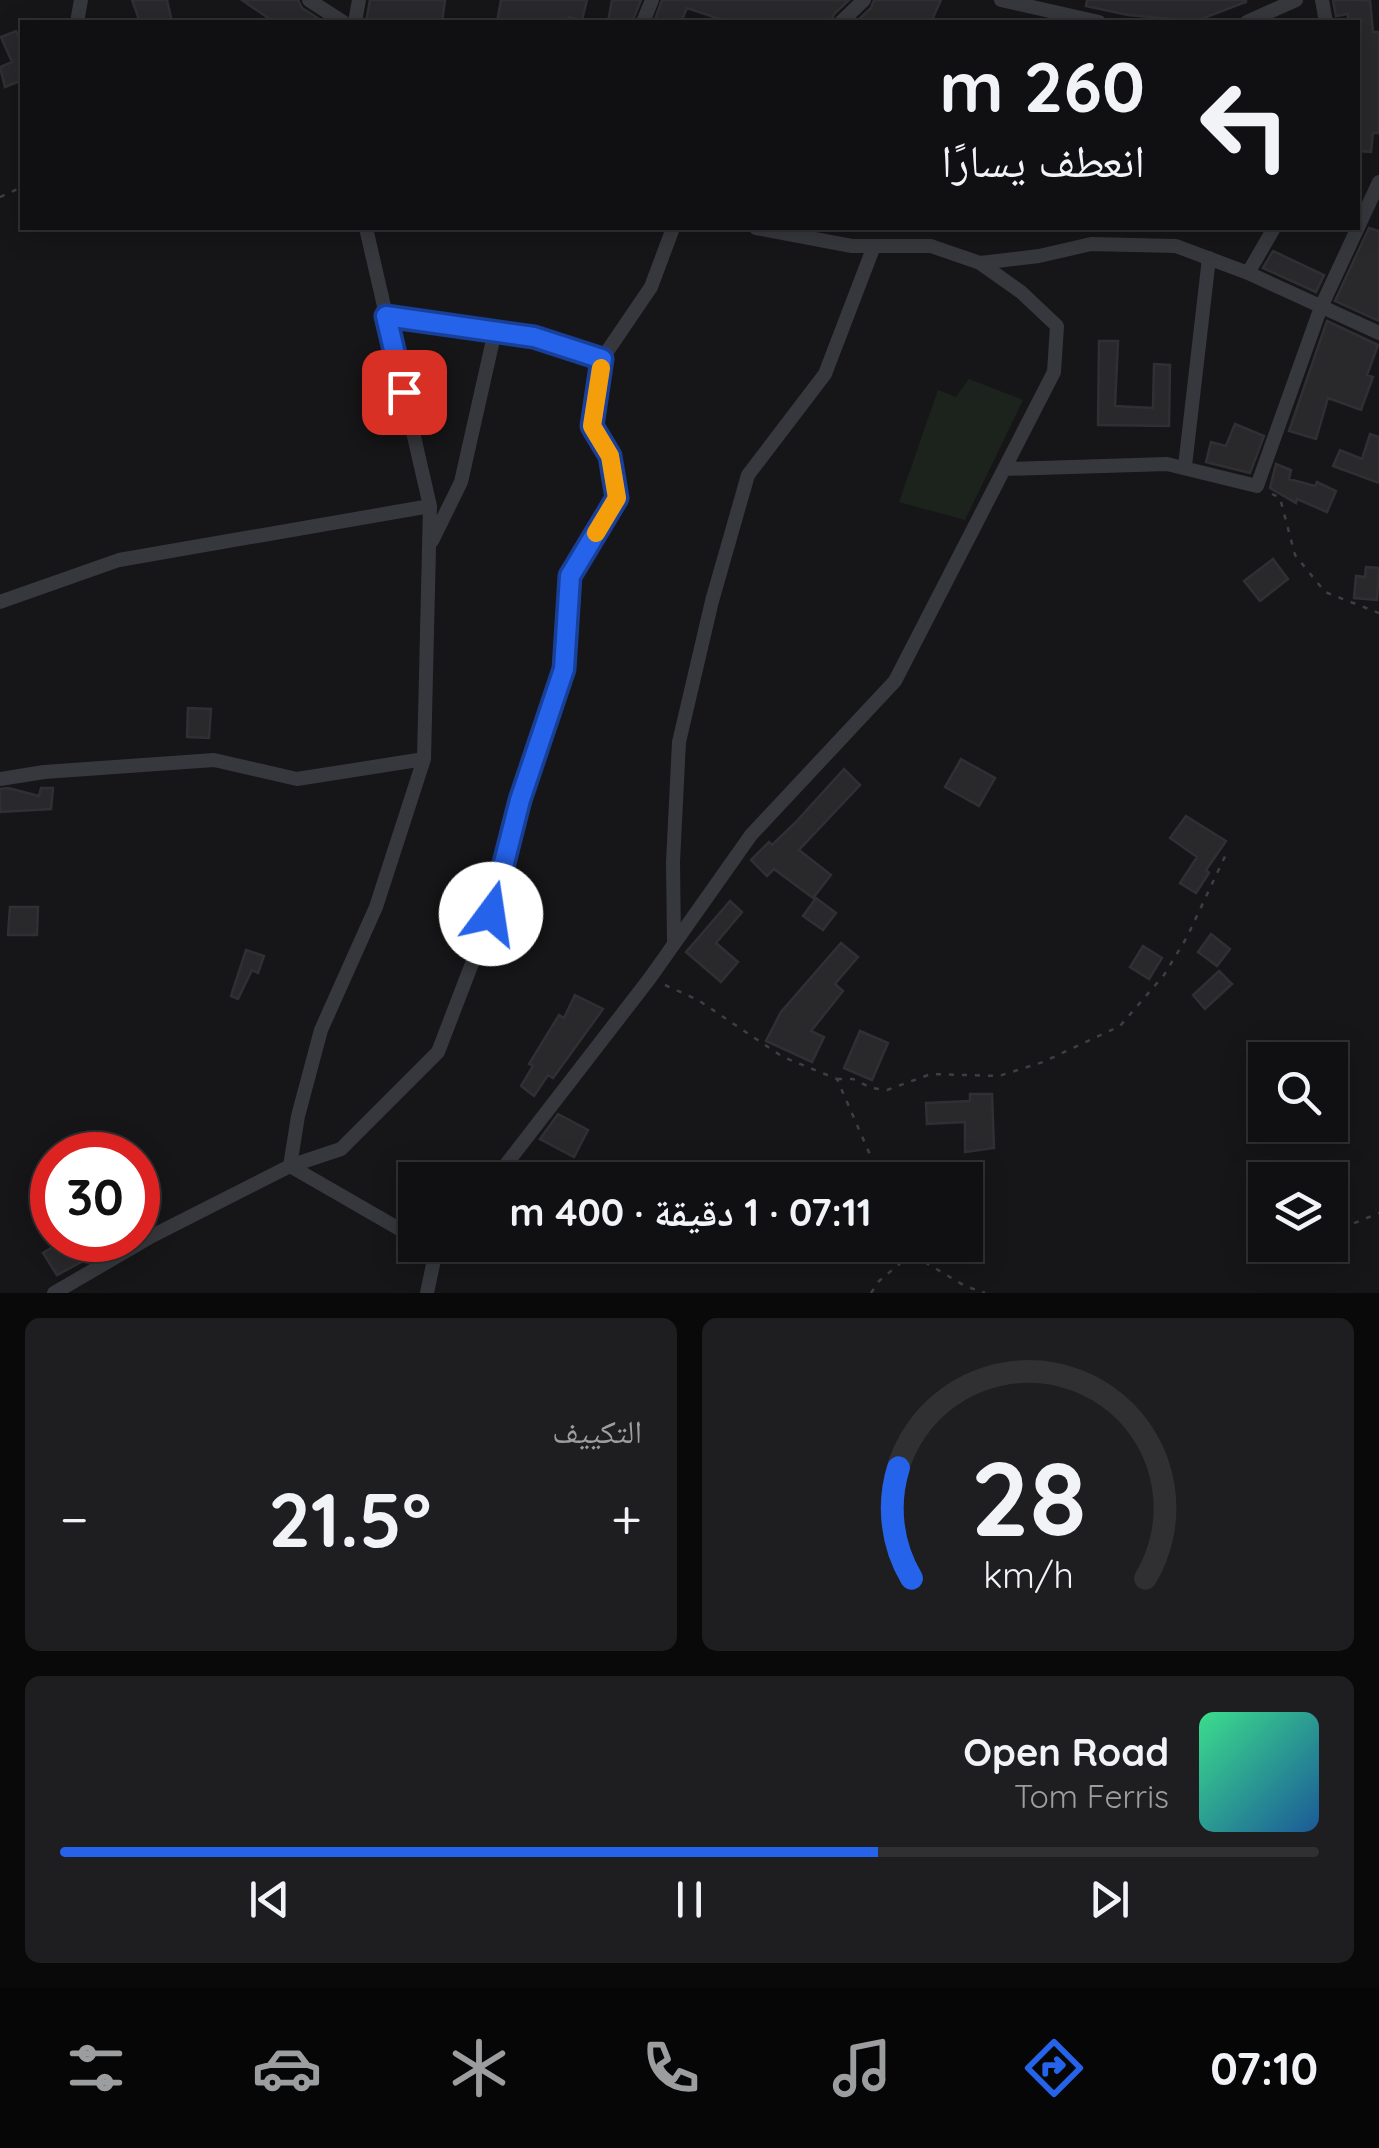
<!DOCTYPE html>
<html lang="ar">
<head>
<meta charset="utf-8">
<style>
	:root { --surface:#101012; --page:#1e1e20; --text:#f1f3f6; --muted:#9c9d9f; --line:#303032; --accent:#2563eb }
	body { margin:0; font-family:Quicksand,"Noto Naskh Arabic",sans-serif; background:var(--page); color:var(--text); direction:rtl; height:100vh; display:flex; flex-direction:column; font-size:38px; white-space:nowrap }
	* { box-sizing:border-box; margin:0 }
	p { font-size:32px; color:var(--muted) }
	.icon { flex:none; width:55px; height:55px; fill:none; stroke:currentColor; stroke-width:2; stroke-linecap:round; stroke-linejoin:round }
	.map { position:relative; height:1293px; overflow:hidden; direction:ltr }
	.drawer { display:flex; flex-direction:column; gap:25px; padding:25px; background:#09090a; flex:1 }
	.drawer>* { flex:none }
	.banner { position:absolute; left:20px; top:20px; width:1340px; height:210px; border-radius:0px; box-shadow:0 5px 25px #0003,0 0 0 2px var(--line); direction:rtl; background:#101012; color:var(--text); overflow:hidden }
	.tools { position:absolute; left:1248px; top:1042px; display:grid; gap:20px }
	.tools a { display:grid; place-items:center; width:100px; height:100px; border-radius:0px; background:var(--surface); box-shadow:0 5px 25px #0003,0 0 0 2px var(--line); font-size:50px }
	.speed { position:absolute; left:30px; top:1132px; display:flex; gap:20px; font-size:50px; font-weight:700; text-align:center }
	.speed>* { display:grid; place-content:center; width:130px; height:130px; border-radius:50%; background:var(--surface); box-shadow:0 5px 25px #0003,0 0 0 2px var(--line); line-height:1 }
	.speed .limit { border:15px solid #d22; background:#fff; color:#111 }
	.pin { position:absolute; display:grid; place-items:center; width:85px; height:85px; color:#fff; margin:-42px; border-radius:20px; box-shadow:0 5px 15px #0006 }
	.me { position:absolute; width:110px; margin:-55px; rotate:14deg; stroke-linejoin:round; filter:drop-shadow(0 0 8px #0008) }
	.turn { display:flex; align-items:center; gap:35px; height:210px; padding:0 50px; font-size:45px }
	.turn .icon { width:130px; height:130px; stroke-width:2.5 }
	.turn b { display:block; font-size:70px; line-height:85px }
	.big { font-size:75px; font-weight:800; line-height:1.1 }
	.drawer .tile { flex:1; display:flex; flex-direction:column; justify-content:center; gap:15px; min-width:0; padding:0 35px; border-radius:15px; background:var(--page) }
	.drawer .dial { align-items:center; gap:0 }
	.dial svg { height:260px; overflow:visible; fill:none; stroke:var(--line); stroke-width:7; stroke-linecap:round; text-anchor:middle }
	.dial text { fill:var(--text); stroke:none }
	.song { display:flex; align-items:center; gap:30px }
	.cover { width:120px; height:120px; border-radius:15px; background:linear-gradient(135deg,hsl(150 70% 55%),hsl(210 70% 35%)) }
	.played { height:10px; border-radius:5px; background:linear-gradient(90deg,var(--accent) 65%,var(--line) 65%) }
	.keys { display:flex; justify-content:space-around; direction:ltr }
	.heat { display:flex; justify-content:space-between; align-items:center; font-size:55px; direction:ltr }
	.drawer .tiles { flex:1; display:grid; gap:25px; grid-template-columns:1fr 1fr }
	.tile:last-child { grid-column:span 2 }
	.trip { position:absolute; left:398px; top:1162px; width:585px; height:100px; border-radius:0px; background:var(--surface); box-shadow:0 5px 25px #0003,0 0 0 2px var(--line); font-weight:800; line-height:100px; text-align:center; direction:rtl }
	.menu { display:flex; height:160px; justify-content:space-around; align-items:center; background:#060607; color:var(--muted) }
	.menu .icon { width:70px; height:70px }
	.menu .current { color:var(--accent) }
	.menu b { font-size:45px; color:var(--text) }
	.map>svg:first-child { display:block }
	.green { fill:#1c231d }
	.building { fill:#29292c; stroke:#303034; stroke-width:2.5 }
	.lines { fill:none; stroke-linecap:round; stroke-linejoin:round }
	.path { stroke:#3d3f44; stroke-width:2.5; stroke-dasharray:5 8; stroke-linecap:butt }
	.minor { stroke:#37383d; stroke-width:14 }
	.route-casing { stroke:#184099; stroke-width:25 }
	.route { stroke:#2563eb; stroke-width:18 }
	.slow { stroke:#f59e0b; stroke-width:18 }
</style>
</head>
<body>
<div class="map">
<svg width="1379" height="1293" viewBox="0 0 1379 1293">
	<rect width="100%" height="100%" fill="#161618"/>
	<!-- green -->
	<path class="green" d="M969 379 1023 400 965 520 899 502 938 390 956 397Z"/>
	<!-- building -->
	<path class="building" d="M132 0H167L172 22H140Z
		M242 0H298L302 8 324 22H274Z
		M370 0H445L442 22H366Z
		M501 0H587L582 20 569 17 567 22H497Z
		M612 0H641L632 22H608Z
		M662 0H849L834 14 831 22H729L687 8 681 22H654Z
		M874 0H941L931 22H856L871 8Z
		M1087 0H1246V2L1196 21 1128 15 1086 6Z
		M1333 0H1370L1373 32H1379V133H1373L1371 152 1358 151V22H1348V14L1336 16Z
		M16 31 22 46V87L20 81 5 87 0 67 12 62 1 37Z
		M1369 228 1379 231V321L1335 301Z
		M1273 251 1324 275 1316 292 1263 268Z
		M1327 321 1378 345 1367 375 1373 377 1361 410 1328 398 1316 439 1289 431Z
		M1099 341H1118L1115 406 1153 408 1154 364 1170 365 1169 426 1098 425Z
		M1235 424 1264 436 1250 473 1206 462 1211 442 1226 446Z
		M1370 434 1379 437V483L1333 466 1340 450 1362 459Z
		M1276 464 1291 470 1289 479 1315 486 1317 482 1336 491 1327 512 1297 499 1296 503 1270 488Z
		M1273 559 1288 579 1260 601 1244 581Z
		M1366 567 1379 568 1377 600 1354 598 1356 576 1365 577Z
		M188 708 211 709 209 738 187 737Z
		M961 759 995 778 979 806 945 787Z
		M844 769 860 785 799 850 831 875 813 898 774 869 767 876 751 860 769 842 772 845 795 823Z
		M8 788 39 796 41 788H53L51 809 0 812V789Z
		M1186 816 1226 841 1206 870 1209 873 1196 893 1180 883 1197 857 1170 838Z
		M816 898 836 913 823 930 803 916Z
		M730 901 742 912 716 943 738 962 721 982 686 952Z
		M10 907H38L37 935H8Z
		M1211 934 1230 949 1217 966 1198 952Z
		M841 943 858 957 835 984 843 991 811 1031 824 1037 812 1062 766 1041 781 1012Z
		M1143 946 1162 958 1149 979 1130 967Z
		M246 950 264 956 258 973 252 970 238 999 231 996Z
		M1219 971 1232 984 1205 1009 1193 995Z
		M575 995 603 1009 553 1078 548 1075 534 1096 521 1086 533 1066 529 1064 559 1015 564 1018Z
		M860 1031 888 1043 872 1080 844 1068Z
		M970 1094H992L994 1148 965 1152V1122L927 1124 926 1103 970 1101Z
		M558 1114 588 1130 574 1157 540 1139Z
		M64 1240H92L98 1253 57 1275 43 1253Z"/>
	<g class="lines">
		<!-- path -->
		<path class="path" d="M0 197 22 187
			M1272 494 1280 498 1295 555 1325 592 1379 613
			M665 985 698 1000 783 1057 837 1079 881 1180
			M837 1079H853L871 1088 887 1090 931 1074 999 1076 1043 1062 1120 1026 1164 975 1187 937 1228 850
			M1330 1233 1379 1213
			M907 1245 911 1254 965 1286 985 1293
			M871 1293 879 1281 909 1256"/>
		<!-- minor -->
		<path class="minor" d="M309 0 343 22
			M1001 0 1099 22
			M1322 0 1326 22
			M77 22 81 0
			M355 22 359 0
			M643 22 652 0
			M841 22 864 0
			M1247 22 1296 0
			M980 263 1039 256 1091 244 1176 246 1248 273 1379 333
			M1248 273 1274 228
			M386 316 534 337 602 359
			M1185 466 1209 258
			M1004 469 1167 464 1257 486 1321 307 1379 182
			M432 541 461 482 495 331
			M0 602 119 560 430 506
			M0 779 44 772 214 760 297 779 424 759
			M674 942 673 862 679 742 712 601 748 475 825 374 874 246
			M290 1166 298 1116 321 1030 376 907 424 759 430 506 366 228
			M290 1166 415 1238
			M494 1180 650 978 751 835 895 681 1054 372 1057 326 1021 292 980 263 931 246H852L756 228
			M54 1293 152 1236 290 1166 341 1149 438 1052 491 914 520 800 565 669 570 576 617 498 610 456 592 426 602 359 651 287 673 228
			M427 1293 436 1250"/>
	</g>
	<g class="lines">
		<!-- route casing -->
		<g class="route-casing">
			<path id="route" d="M404 392 386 316 534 337 602 359 592 426 610 456 617 498 570 576 564 669 520 800 491 914"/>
		</g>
		<!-- route -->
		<use href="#route" class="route"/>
		<!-- slow -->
		<path class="slow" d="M596 533 617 498 610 456 592 426 601 368"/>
	</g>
</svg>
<div class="tools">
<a><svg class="icon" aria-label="search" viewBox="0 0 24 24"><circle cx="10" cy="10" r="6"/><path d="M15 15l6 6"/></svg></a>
<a><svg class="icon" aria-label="layers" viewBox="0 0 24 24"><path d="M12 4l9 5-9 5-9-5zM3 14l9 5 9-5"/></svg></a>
</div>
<div class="speed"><div class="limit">30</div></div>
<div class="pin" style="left:404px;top:392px;background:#d93025"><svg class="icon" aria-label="arrive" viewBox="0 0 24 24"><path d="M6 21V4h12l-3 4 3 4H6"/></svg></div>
<svg class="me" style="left:491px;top:914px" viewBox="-20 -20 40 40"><circle r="19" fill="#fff"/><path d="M0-13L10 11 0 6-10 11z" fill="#2563eb"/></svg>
<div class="trip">07:11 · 1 دقيقة · 400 m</div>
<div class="banner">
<div class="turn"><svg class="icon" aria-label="left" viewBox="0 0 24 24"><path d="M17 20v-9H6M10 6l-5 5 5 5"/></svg><div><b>260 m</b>انعطف يسارًا</div></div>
</div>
</div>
<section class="drawer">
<div class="tiles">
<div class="tile dial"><svg viewBox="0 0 100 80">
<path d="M14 69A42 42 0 1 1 86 69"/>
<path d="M14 69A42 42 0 0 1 10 35" stroke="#2563eb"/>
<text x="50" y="56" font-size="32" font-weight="700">28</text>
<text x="50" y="72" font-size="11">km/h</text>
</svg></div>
<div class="tile"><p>التكييف</p>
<div class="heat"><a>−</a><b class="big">21.5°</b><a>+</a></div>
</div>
<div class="tile">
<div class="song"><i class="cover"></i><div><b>Open Road</b><p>Tom Ferris</p></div></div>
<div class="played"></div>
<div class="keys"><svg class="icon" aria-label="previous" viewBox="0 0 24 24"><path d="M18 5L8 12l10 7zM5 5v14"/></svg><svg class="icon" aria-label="pause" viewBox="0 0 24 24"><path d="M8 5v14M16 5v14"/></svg><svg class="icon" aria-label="next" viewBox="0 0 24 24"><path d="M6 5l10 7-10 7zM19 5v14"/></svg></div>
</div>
</div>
</section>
<nav class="menu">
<b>07:10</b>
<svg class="icon current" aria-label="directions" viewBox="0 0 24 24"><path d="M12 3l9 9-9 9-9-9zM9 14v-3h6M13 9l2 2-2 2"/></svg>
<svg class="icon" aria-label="music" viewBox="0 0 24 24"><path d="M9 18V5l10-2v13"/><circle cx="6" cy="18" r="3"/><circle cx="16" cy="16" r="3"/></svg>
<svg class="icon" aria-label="phone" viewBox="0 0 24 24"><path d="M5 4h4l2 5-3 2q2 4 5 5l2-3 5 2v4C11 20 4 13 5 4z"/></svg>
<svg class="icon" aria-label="climate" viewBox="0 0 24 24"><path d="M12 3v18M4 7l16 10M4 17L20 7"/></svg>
<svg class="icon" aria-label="car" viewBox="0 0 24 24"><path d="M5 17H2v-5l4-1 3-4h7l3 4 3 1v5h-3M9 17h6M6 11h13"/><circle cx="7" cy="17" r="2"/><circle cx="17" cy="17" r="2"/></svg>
<svg class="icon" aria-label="filters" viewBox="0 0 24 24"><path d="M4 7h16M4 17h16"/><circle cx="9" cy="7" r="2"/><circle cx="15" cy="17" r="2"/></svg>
</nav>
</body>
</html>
